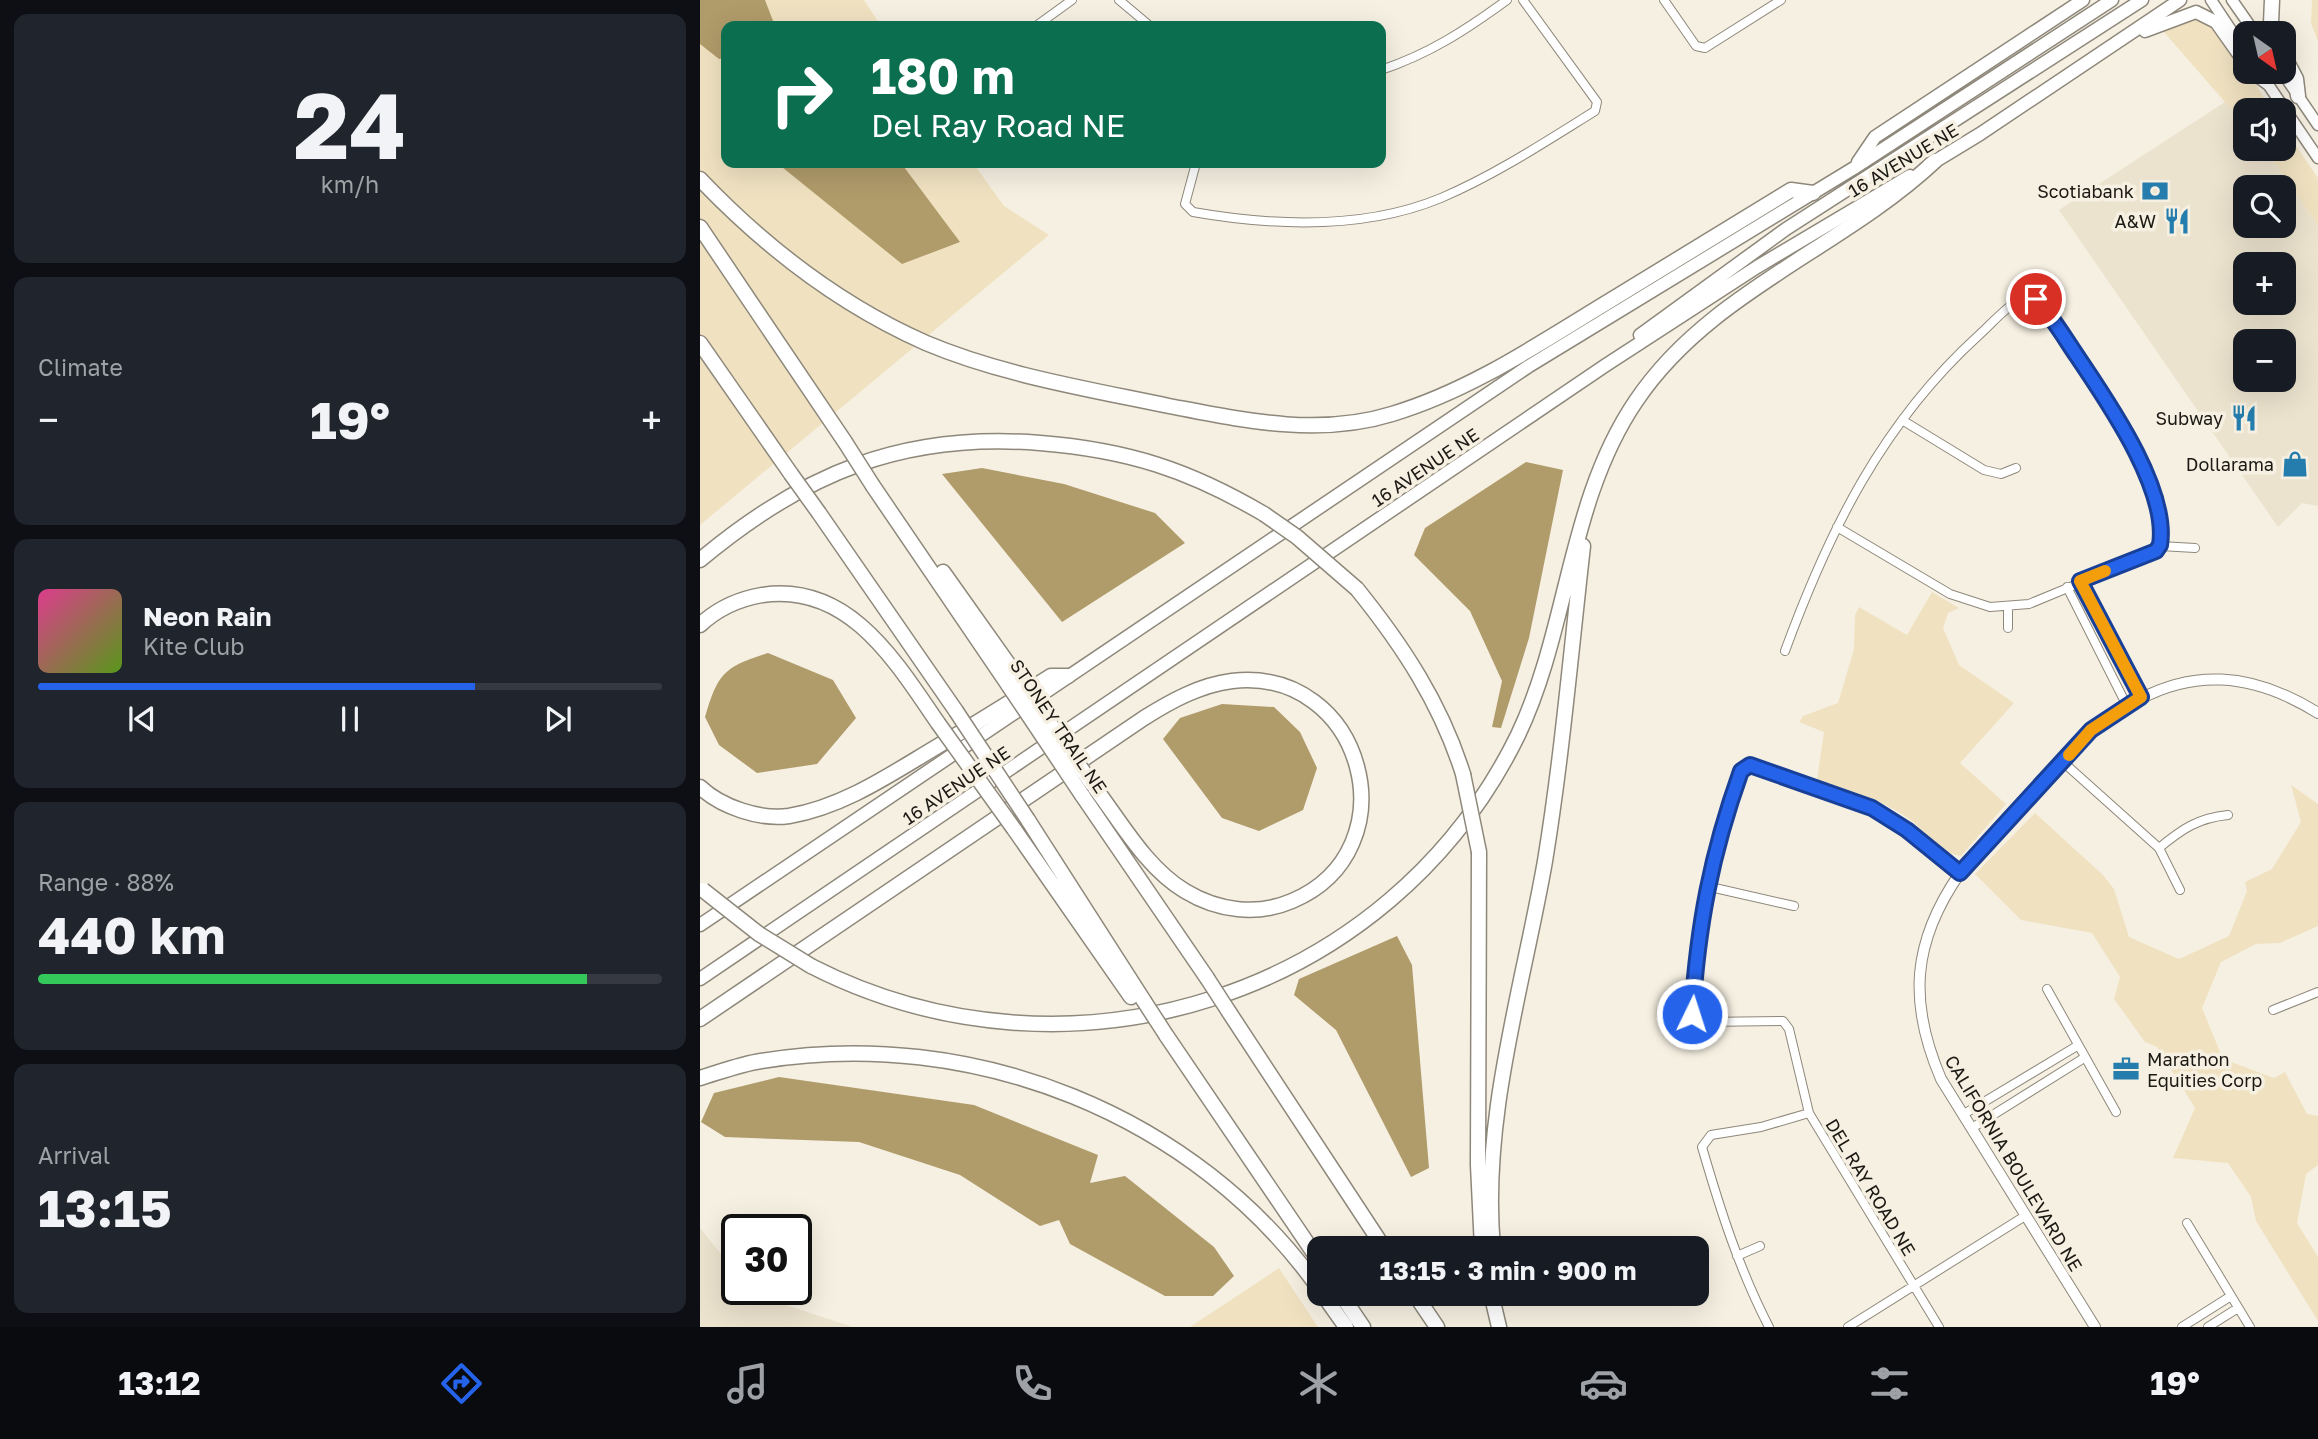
<!DOCTYPE html>
<html lang="en">
<head>
<meta charset="utf-8">
<style>
	:root { --surface:#171b24; --page:#20242c; --text:#f1f3f6; --muted:#9ea1a6; --line:#363941; --accent:#2563eb }
	body { margin:0; font-family:"Golos Text",sans-serif; background:var(--page); color:var(--text); height:100vh; display:flex; flex-direction:column; font-size:26px; white-space:nowrap }
	* { box-sizing:border-box; margin:0 }
	p { font-size:23px; color:var(--muted) }
	.icon { flex:none; width:38px; height:38px; fill:none; stroke:currentColor; stroke-width:2; stroke-linecap:round; stroke-linejoin:round }
	.map { position:relative; flex:1; overflow:hidden }
	.drawer { display:flex; flex-direction:column; gap:14px; padding:14px; background:#0d0f14; width:700px }
	.drawer>* { flex:none }
	.top-card { position:absolute; left:21px; top:21px; width:665px; height:147px; border-radius:14px; box-shadow:0 7px 28px #0002; background:#0b6e4f; color:#fff; overflow:hidden }
	.needle { width:46px; rotate:146deg }
	.tools { position:absolute; left:1533px; top:21px; display:grid; gap:14px }
	.tools a { display:grid; place-items:center; width:63px; height:63px; border-radius:14px; background:var(--surface); box-shadow:0 7px 28px #0002; font-size:35px }
	.speed { position:absolute; left:21px; top:1214px; display:flex; gap:14px; font-size:35px; font-weight:700; text-align:center }
	.speed>* { display:grid; place-content:center; width:91px; height:91px; border-radius:50%; background:var(--surface); box-shadow:0 7px 28px #0002; line-height:1 }
	.speed .limit { border:4px solid #111; border-radius:10px; background:#fff; color:#111 }
	.pin { position:absolute; display:grid; place-items:center; width:60px; height:60px; color:#fff; margin:-30px; border:4px solid #fff; border-radius:50%; box-shadow:0 2px 7px #0007 }
	.me { position:absolute; width:77px; margin:-38px; rotate:4deg; stroke-linejoin:round; filter:drop-shadow(0 0 5px #0008) }
	.turn { display:flex; align-items:center; gap:24px; height:147px; padding:0 35px; font-size:32px }
	.turn .icon { width:91px; height:91px; stroke-width:2.5 }
	.turn b { display:block; font-size:49px; line-height:60px }
	.big { font-size:52px; font-weight:700; line-height:1.1 }
	.drawer .widget { flex:1; display:flex; flex-direction:column; justify-content:center; gap:10px; min-width:0; padding:0 24px; border-radius:14px; background:var(--page) }
	.drawer .dial { align-items:center; gap:0 }
	.dial b { font-size:91px; line-height:1 }
	.song { display:flex; align-items:center; gap:21px }
	.cover { width:84px; height:84px; border-radius:10px; background:linear-gradient(135deg,hsl(330 70% 55%),hsl(90 70% 35%)) }
	.played { height:7px; border-radius:4px; background:linear-gradient(90deg,var(--accent) 70%,var(--line) 70%) }
	.keys { display:flex; justify-content:space-around; direction:ltr }
	.heat { display:flex; justify-content:space-between; align-items:center; font-size:38px; direction:ltr }
	.charge { height:10px; border-radius:5px; background:linear-gradient(90deg,#34c759 88%,var(--line) 0) }
	.trip { position:absolute; left:607px; top:1236px; width:402px; height:70px; border-radius:14px; background:var(--surface); box-shadow:0 7px 28px #0002; font-weight:700; line-height:70px; text-align:center }
	.dock { display:flex; height:112px; justify-content:space-around; align-items:center; background:#090b0e; color:var(--muted) }
	.dock .icon { width:49px; height:49px }
	.dock .current { color:var(--accent) }
	.dock b { font-size:32px; color:var(--text) }
	main { display:flex; flex:1; min-height:0 }
	.map>svg:first-child { display:block }
	.built { fill:#ece3ce; fill-rule:evenodd }
	.green { fill:#f0e2c1 }
	.water { fill:#b09b6a }
	.lines { fill:none; stroke-linecap:round; stroke-linejoin:round }
	.minor-casing { stroke:#8e887b; stroke-width:10 }
	.tertiary-casing { stroke:#8e887b; stroke-width:12 }
	.secondary-casing { stroke:#8e887b; stroke-width:13 }
	.trunk-casing { stroke:#8e887b; stroke-width:15 }
	.motorway-casing { stroke:#8e887b; stroke-width:17 }
	.minor { stroke:#fff; stroke-width:8 }
	.tertiary { stroke:#fff; stroke-width:10 }
	.secondary { stroke:#fff; stroke-width:10 }
	.trunk { stroke:#fff; stroke-width:12 }
	.motorway { stroke:#fff; stroke-width:14 }
	.motorway-bridge-casing { stroke:#8e887b; stroke-width:17; stroke-linecap:butt }
	.motorway-bridge { stroke:#fff; stroke-width:14 }
	.route-casing { stroke:#184099; stroke-width:18 }
	.route { stroke:#2563eb; stroke-width:12 }
	.slow { stroke:#f59e0b; stroke-width:12 }
	.labels { text-anchor:middle; dominant-baseline:central; stroke-width:7; stroke-linejoin:round; paint-order:stroke }
	.street-label { font-size:18px; fill:#1b1914; stroke:#f6f0e2 }
	.poi-label { font-size:18px; fill:#1b1914; stroke:#f6f0e2; text-anchor:end }
</style>
</head>
<body>
<main>
<section class="drawer">
<div class="widget dial"><b>24</b><p>km/h</p></div>
<div class="widget"><p>Climate</p>
<div class="heat"><a>−</a><b class="big">19°</b><a>+</a></div>
</div>
<div class="widget">
<div class="song"><i class="cover"></i><div><b>Neon Rain</b><p>Kite Club</p></div></div>
<div class="played"></div>
<div class="keys"><svg class="icon" aria-label="previous" viewBox="0 0 24 24"><path d="M18 5L8 12l10 7zM5 5v14"/></svg><svg class="icon" aria-label="pause" viewBox="0 0 24 24"><path d="M8 5v14M16 5v14"/></svg><svg class="icon" aria-label="next" viewBox="0 0 24 24"><path d="M6 5l10 7-10 7zM19 5v14"/></svg></div>
</div>
<div class="widget"><p>Range · 88%</p><b class="big">440 km</b><div class="charge"></div></div>
<div class="widget"><p>Arrival</p><b class="big">13:15</b></div>
</section>
<div class="map">
<svg width="1618" height="1327" viewBox="0 0 1618 1327">
	<rect width="100%" height="100%" fill="#f6f0e2"/>
	<!-- built -->
	<path class="built" d="M1525 102 1545 125V149H1565L1618 225V506L1602 503 1578 527 1359 210ZM1545 187H1584V226H1545ZM1545 264H1584V303H1545ZM1545 341H1584V380H1545Z
		M0 1228 37 1274V1290H49L52 1294 153 1327H0Z"/>
	<!-- green -->
	<path class="green" d="M0 0H164L181 26H26V163H273L304 206 349 235 0 525Z
		M1612 0H1618V42L1611 23Z
		M1495 19C1525 25 1555 85 1572 110H1545V125L1463 31Z
		M1584 128 1618 178V225L1565 149H1584Z
		M1232 592 1259 608 1248 613 1243 628 1259 665 1314 703 1260 763 1306 804 1261 856C1239 853 1229 835 1213 822 1186 800 1148 791 1117 780L1124 732 1099 722 1103 716 1138 703 1154 649 1155 615 1159 607 1207 635Z
		M1591 785 1618 804V926L1580 943 1556 944 1521 962 1502 1008 1523 1059 1574 1078 1585 1072 1607 1114 1618 1116V1165L1606 1174 1597 1223 1618 1257V1321L1556 1221 1551 1197 1528 1163 1473 1158 1495 1108 1457 1047 1445 1042 1414 999 1420 977 1392 933 1321 920 1275 874 1335 813 1403 875 1414 889 1429 937 1479 959 1529 936 1547 891 1545 882 1572 869 1601 822Z
		M579 1268 618 1327H490Z"/>
	<!-- water -->
	<path class="water" d="M0 0H65L75 26H26V58L19 59 0 44Z
		M77 163H201L260 242 202 264Z
		M826 462 863 470 829 638 801 728 792 727 802 681 770 611 714 555 725 528Z
		M282 468 364 484 455 513 485 543 362 622 242 474Z
		M68 653 133 680 156 718 117 764 57 773 19 745 5 717C18 673 24 667 68 653Z
		M522 704 574 707 600 732 617 768 603 810 559 831 522 818 463 739 480 718Z
		M697 936 712 965 729 1168 711 1177 636 1030 594 995 599 979Z
		M79 1077 274 1105 398 1155 390 1183 425 1176 514 1247 534 1276 513 1296H465L370 1244 359 1220 340 1226 260 1175 159 1142 25 1137 1 1122 14 1093Z"/>
	<g class="lines">
		<!-- minor casing -->
		<g class="minor-casing">
			<path id="minor" d="M419 0 450 26
				M964 0 996 46 1005 48 1081 0
				M336 26 372 0
				M681 70C729 54 766 30 807 0
				M496 163 485 204 493 212C573 226 664 230 741 198 795 175 845 142 895 111L897 102 823 0
				M1202 420 1284 470 1301 474 1316 468
				M1460 546 1495 548
				M1380 581 1441 697
				M1367 587 1426 704
				M1308 628V607
				M1085 651C1129 531 1182 423 1279 335 1293 322 1307 306 1323 297L1336 299 1343 306C1365 340 1501 524 1450 554L1329 604 1290 607 1250 594 1137 527
				M1363 762 1459 848 1480 890
				M1459 848C1482 829 1498 818 1528 815
				M1006 886 1094 906
				M1347 989 1416 1112
				M1573 1010 1618 992
				M1264 1114 1377 1046
				M1272 1128 1384 1058
				M1487 1223 1550 1327
				M1037 1256 1060 1246
				M1069 1327C1039 1269 1020 1209 1002 1147L1011 1135 1061 1127 1109 1113
				M1148 1327 1325 1216
				M1239 1327 1109 1113 1089 1029 1083 1021 1002 1022 992 1014C998 925 1011 855 1041 771L1050 766 1172 808 1207 830 1260 873
				M1482 1327 1531 1296
				M1508 1327 1538 1308"/>
		</g>
		<!-- tertiary casing -->
		<g class="tertiary-casing">
			<path id="tertiary" d="M1395 1327 1241 1079C1208 1002 1212 942 1260 873 1360 767 1453 610 1618 713"/>
		</g>
		<!-- secondary casing -->
		<g class="secondary-casing">
			<path id="secondary" d="M1511 0 1545 51
				M1532 0 1555 33
				M1582 72 1618 125
				M1563 77 1618 158"/>
		</g>
		<!-- trunk casing -->
		<g class="trunk-casing">
			<path id="trunk" d="M1445 31 1496 12 1516 22 1545 63
				M1552 72 1567 83
				M1158 162 1175 137 1383 0
				M1229 165 1280 134 1480 0
				M940 335 1086 229 1442 0
				M0 925 829 366 1154 168 1412 0
				M0 979 906 365 1057 267 1210 176"/>
		</g>
		<!-- motorway casing -->
		<g class="motorway-casing">
			<path id="motorway" d="M1572 0 1571 23 1574 33
				M1584 56 1596 79 1598 96
				M0 179C64 246 140 305 226 343 302 375 388 389 469 406 542 420 618 437 692 414 765 392 828 351 893 311 959 271 1025 231 1091 190L1113 193
				M0 227 145 442
				M0 343 91 474
				M173 486 309 686
				M119 513 256 711
				M0 560C104 473 203 432 340 443 428 450 489 470 564 514
				M243 572 319 679
				M657 589C703 646 741 704 763 774
				M0 625C17 609 39 599 62 595 149 582 196 662 238 723
				M0 787C21 807 60 820 89 816 142 807 188 776 233 749 273 725 312 701 351 676H368
				M382 795 507 978
				M328 820 444 1001
				M314 829 431 997
				M779 852 778 1165 782 1248
				M111 966C369 1098 690 997 818 735 869 628 868 501 936 401 1009 292 1141 249 1235 161
				M529 1012 684 1248
				M0 1019 444 718C471 701 500 685 532 681 664 666 713 850 592 901 557 916 518 911 485 891 445 867 420 820 392 784
				M466 1035 620 1262
				M0 1078C20 1072 41 1064 61 1061 272 1026 496 1114 620 1290
				M793 1248C781 1119 823 987 845 861 862 757 871 651 883 546
				M622 1293 646 1327
				M640 1293 663 1327
				M714 1293 737 1327
				M791 1293 799 1327"/>
		</g>
		<!-- minor -->
		<use href="#minor" class="minor"/>
		<!-- tertiary -->
		<use href="#tertiary" class="tertiary"/>
		<!-- secondary -->
		<use href="#secondary" class="secondary"/>
		<!-- trunk -->
		<use href="#trunk" class="trunk"/>
		<!-- motorway -->
		<use href="#motorway" class="motorway"/>
		<!-- motorway-bridge casing -->
		<g class="motorway-bridge-casing">
			<path id="motorway-bridge" d="M145 442 173 486
				M91 474 119 513
				M564 514 597 537 657 589
				M319 679 392 784
				M309 686 382 795
				M256 711 328 820
				M238 723 314 829
				M763 774 779 852
				M3 890 59 934 111 966
				M507 978 529 1012
				M444 1001 466 1035"/>
		</g>
		<!-- motorway-bridge -->
		<use href="#motorway-bridge" class="motorway-bridge"/>
	</g>
	<g class="lines">
		<!-- route casing -->
		<g class="route-casing">
			<path id="route" d="M992 1014C998 924 1011 855 1041 771L1050 765 1172 808 1207 830 1260 873 1391 730 1441 697 1380 581 1456 551 1460 545C1469 489 1407 401 1377 356 1364 337 1352 316 1336 299"/>
		</g>
		<!-- route -->
		<use href="#route" class="route"/>
		<!-- slow -->
		<path class="slow" d="M1369 755 1391 730 1441 697 1380 581 1405 571"/>
	</g>
	<!-- icons -->
	<defs>
		<g id="bank-bare" transform="scale(2.1)"><path d="M-6-4H6V4H-6ZM0-2.3a2.3 2.3 0 1 0 0 4.6a2.3 2.3 0 1 0 0-4.6Z" fill="#247dac" stroke="#f6f0e2" stroke-width="2.5" paint-order="stroke"/></g>
		<g id="restaurant-bare" transform="scale(2.1)"><path d="M-5-6h1v4h1v-4h1v4h1v-4h1v5L-1.5 .5V6h-2V.5L-5-1ZM5-6V6H3V1.5H1.5Q1.5-4 5-6Z" fill="#247dac" stroke="#f6f0e2" stroke-width="2.5" paint-order="stroke"/></g>
		<g id="shop-bare" transform="scale(2.1)"><path d="M-5-2.5h2.3a2.7 3.5 0 0 1 5.4 0H5L5.5 6h-11ZM-1.5-2.5h3a1.5 2.3 0 0 0-3 0Z" fill="#247dac" stroke="#f6f0e2" stroke-width="2.5" paint-order="stroke"/></g>
		<g id="office-bare" transform="scale(2.1)"><path d="M-6-3h4V-5.5h4V-3h4V5H-6ZM-1-4.5V-3h2v-1.5ZM-6 0V1H6V0Z" fill="#247dac" stroke="#f6f0e2" stroke-width="2.5" paint-order="stroke"/></g>
	</defs>
	<g fill-rule="evenodd">
		<use href="#bank-bare" x="1455" y="191"/>
		<use href="#restaurant-bare" x="1477" y="221"/>
		<use href="#restaurant-bare" x="1544" y="418"/>
		<use href="#shop-bare" x="1595" y="464"/>
		<use href="#office-bare" x="1426" y="1069"/>
	</g>
	<g class="labels">
		<!-- street labels -->
		<g class="street-label">
			<text transform="translate(1203 160) rotate(-31)">16 AVENUE NE</text>
			<text transform="translate(725 467) rotate(-34)">16 AVENUE NE</text>
			<text transform="translate(359 726) rotate(56)">STONEY TRAIL NE</text>
			<text transform="translate(256 785) rotate(-34)">16 AVENUE NE</text>
			<text transform="translate(1314 1163) rotate(59)">CALIFORNIA BOULEVARD NE</text>
			<text transform="translate(1171 1187) rotate(59)">DEL RAY ROAD NE</text>
		</g>
		<!-- poi labels -->
		<g class="poi-label">
			<text x="1434" y="191">Scotiabank</text>
			<text x="1456" y="221">A&amp;W</text>
			<text x="1523" y="418">Subway</text>
			<text x="1574" y="464">Dollarama</text>
			<text x="1447" y="1059" text-anchor="start">Marathon<tspan x="1447" dy="21">Equities Corp</tspan></text>
		</g>
	</g>
</svg>
<div class="tools">
<a><svg class="needle" viewBox="-14 -14 28 28"><path d="M0-13l5 13h-10z" fill="#e53935"/><path d="M0 13l5-13h-10z" fill="#9ea1a6"/></svg></a>
<a><svg class="icon" aria-label="sound" viewBox="0 0 24 24"><path d="M4 9h4l5-4v14l-5-4H4zM17 9q2 3 0 6"/></svg></a>
<a><svg class="icon" aria-label="search" viewBox="0 0 24 24"><circle cx="10" cy="10" r="6"/><path d="M15 15l6 6"/></svg></a>
<a>+</a>
<a>−</a>
</div>
<div class="speed"><div class="limit">30</div></div>
<div class="pin" style="left:1336px;top:299px;background:#d93025"><svg class="icon" aria-label="arrive" viewBox="0 0 24 24"><path d="M6 21V4h12l-3 4 3 4H6"/></svg></div>
<svg class="me" style="left:992px;top:1014px" viewBox="-20 -20 40 40"><circle r="17" fill="#2563eb" stroke="#fff" stroke-width="3"/><path d="M0-11L8 9 0 5-8 9z" fill="#fff"/></svg>
<div class="trip">13:15 · 3 min · 900 m</div>
<div class="top-card">
<div class="turn"><svg class="icon" aria-label="right" viewBox="0 0 24 24"><path d="M7 20v-9h11M14 6l5 5-5 5"/></svg><div><b>180 m</b>Del Ray Road NE</div></div>
</div>
</div>
</main>
<nav class="dock">
<b>13:12</b>
<svg class="icon current" aria-label="directions" viewBox="0 0 24 24"><path d="M12 3l9 9-9 9-9-9zM9 14v-3h6M13 9l2 2-2 2"/></svg>
<svg class="icon" aria-label="music" viewBox="0 0 24 24"><path d="M9 18V5l10-2v13"/><circle cx="6" cy="18" r="3"/><circle cx="16" cy="16" r="3"/></svg>
<svg class="icon" aria-label="phone" viewBox="0 0 24 24"><path d="M5 4h4l2 5-3 2q2 4 5 5l2-3 5 2v4C11 20 4 13 5 4z"/></svg>
<svg class="icon" aria-label="climate" viewBox="0 0 24 24"><path d="M12 3v18M4 7l16 10M4 17L20 7"/></svg>
<svg class="icon" aria-label="car" viewBox="0 0 24 24"><path d="M5 17H2v-5l4-1 3-4h7l3 4 3 1v5h-3M9 17h6M6 11h13"/><circle cx="7" cy="17" r="2"/><circle cx="17" cy="17" r="2"/></svg>
<svg class="icon" aria-label="filters" viewBox="0 0 24 24"><path d="M4 7h16M4 17h16"/><circle cx="9" cy="7" r="2"/><circle cx="15" cy="17" r="2"/></svg>
<b>19°</b>
</nav>
</body>
</html>
